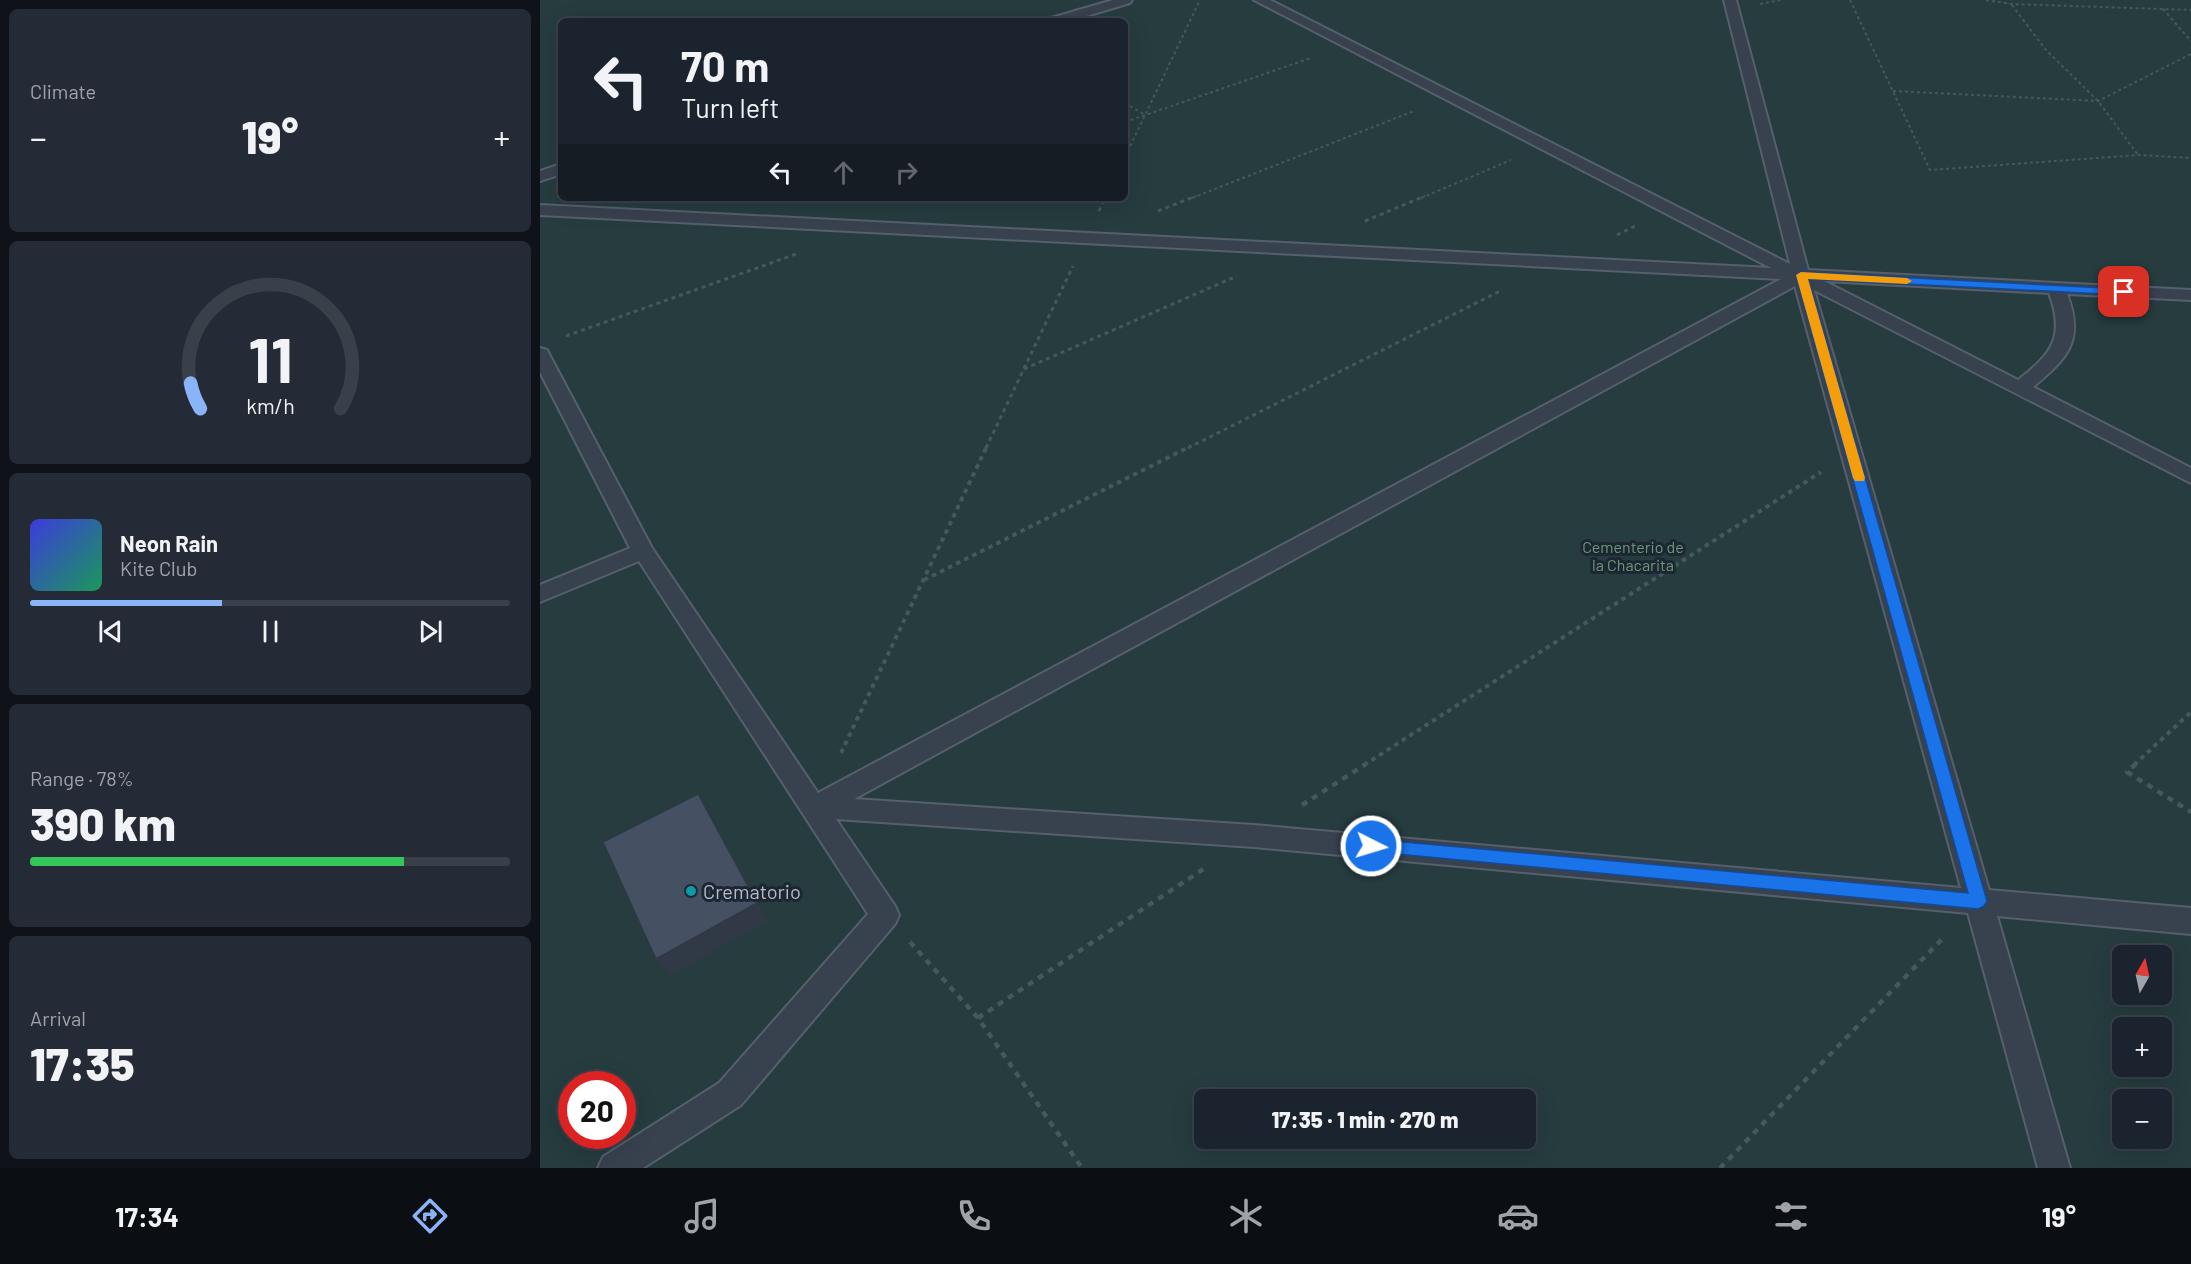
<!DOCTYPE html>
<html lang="en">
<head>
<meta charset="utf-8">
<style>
	:root { --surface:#1b232e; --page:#242b36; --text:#f1f3f6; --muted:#a0a4aa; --line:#39404a; --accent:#8ab4f8 }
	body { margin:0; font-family:Barlow,sans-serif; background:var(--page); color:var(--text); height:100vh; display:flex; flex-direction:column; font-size:22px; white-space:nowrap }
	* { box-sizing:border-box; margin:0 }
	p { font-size:20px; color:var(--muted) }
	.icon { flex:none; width:33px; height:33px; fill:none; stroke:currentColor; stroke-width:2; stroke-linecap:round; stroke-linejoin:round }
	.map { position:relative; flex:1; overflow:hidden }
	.panel { display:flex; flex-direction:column; gap:9px; padding:9px; background:#0f1319; width:540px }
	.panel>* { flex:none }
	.hud { position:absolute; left:18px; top:18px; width:570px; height:183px; border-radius:9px; box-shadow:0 6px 24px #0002,0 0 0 2px var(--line); background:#1b232e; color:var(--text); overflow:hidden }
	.needle { width:39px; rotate:9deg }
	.buttons { position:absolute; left:1572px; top:945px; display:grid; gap:12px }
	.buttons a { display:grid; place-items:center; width:60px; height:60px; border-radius:9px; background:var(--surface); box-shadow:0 6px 24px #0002,0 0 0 2px var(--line); font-size:30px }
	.speed { position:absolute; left:18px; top:1071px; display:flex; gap:12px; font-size:30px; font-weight:700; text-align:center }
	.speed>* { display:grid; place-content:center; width:78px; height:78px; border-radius:50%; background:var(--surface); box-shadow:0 6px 24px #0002,0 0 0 2px var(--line); line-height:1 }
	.speed .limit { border:9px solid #d22; background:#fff; color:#111 }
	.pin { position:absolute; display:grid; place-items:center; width:51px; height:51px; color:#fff; margin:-26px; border-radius:12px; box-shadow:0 3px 9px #0006 }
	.me { position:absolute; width:66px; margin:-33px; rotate:95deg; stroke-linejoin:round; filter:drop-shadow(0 0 4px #0008) }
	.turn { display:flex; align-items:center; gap:21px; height:126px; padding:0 24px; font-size:27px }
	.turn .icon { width:78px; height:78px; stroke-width:2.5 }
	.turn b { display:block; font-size:42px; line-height:51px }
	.lanes { display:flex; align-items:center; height:57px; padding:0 24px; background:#0003; justify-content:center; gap:30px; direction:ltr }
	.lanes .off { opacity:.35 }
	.big { font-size:45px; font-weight:800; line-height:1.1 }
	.panel .tile { flex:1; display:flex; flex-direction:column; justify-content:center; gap:9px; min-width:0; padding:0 21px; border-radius:9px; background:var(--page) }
	.panel .dial { align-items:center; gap:0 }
	.dial svg { height:156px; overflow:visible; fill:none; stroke:var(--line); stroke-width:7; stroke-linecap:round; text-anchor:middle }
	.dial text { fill:var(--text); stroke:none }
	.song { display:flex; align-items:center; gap:18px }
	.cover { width:72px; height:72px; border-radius:9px; background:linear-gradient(135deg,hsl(240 70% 55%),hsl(150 70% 35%)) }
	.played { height:6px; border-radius:3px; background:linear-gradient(90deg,var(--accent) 40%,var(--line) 40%) }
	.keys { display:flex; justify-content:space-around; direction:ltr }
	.heat { display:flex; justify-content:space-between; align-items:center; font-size:33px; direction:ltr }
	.charge { height:9px; border-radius:4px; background:linear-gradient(90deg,#34c759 78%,var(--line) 0) }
	.trip { position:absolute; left:654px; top:1089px; width:342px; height:60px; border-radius:9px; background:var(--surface); box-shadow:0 6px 24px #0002,0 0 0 2px var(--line); font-weight:800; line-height:60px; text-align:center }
	.menu { display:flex; height:96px; justify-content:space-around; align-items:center; background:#0b0e12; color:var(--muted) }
	.menu .icon { width:42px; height:42px }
	.menu .current { color:var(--accent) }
	.menu b { font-size:27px; color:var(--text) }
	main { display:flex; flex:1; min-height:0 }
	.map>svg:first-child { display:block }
	.green { fill:#263c3f; fill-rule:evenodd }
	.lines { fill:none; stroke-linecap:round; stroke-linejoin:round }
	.lane-casing { stroke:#565f6c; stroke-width:4 }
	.path-far3 { stroke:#44595c; stroke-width:2; stroke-dasharray:3 3; stroke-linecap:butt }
	.path-far2 { stroke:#44595c; stroke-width:3; stroke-dasharray:4 4; stroke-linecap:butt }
	.path-far1 { stroke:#44595c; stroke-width:4; stroke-dasharray:4.5 4.5; stroke-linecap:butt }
	.path { stroke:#44595c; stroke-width:4.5; stroke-dasharray:6 6; stroke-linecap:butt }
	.lane { fill:#38414e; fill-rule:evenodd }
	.shaded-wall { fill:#303945 }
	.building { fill:#455162; stroke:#303945; stroke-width:1.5 }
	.route { fill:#1a73e8; stroke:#114b97; stroke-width:1.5 }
	.slow { fill:#f59e0b }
	.culture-dot { fill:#0f9aa8; stroke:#1d2633; stroke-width:2 }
	.labels { text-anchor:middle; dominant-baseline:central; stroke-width:6; stroke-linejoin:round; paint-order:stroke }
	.park-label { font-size:16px; fill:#6b9a76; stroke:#1d2633 }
	.near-poi-label { font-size:20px; fill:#b4bcc9; stroke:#1d2633; text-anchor:start }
</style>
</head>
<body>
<main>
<section class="panel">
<div class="tile"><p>Climate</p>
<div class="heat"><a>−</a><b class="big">19°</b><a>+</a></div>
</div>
<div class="tile dial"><svg viewBox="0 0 100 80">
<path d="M14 69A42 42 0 1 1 86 69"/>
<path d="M14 69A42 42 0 0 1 9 56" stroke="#8ab4f8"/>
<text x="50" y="56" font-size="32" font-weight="700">11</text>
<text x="50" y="72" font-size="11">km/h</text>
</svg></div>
<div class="tile">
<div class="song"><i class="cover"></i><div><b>Neon Rain</b><p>Kite Club</p></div></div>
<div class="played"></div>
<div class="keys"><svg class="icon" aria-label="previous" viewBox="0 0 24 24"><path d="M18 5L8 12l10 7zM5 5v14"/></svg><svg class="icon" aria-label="pause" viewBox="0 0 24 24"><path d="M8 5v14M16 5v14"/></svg><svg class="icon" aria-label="next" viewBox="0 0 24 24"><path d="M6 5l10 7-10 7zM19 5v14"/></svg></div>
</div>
<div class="tile"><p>Range · 78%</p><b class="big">390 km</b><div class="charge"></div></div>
<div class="tile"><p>Arrival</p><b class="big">17:35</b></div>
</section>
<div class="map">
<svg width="1651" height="1168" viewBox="0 0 1651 1168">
	<rect width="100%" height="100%" fill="#242f3e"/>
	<!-- green -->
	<path class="green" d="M0 0H1651V1168H0ZM21 21H585V198H21ZM1582 956H1622V994H1582ZM1582 1028H1622V1066H1582ZM32 1084H82V1136H32ZM664 1100H986V1138H664ZM1582 1100H1622V1138H1582Z"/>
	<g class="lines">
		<!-- lane casing -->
		<g class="lane-casing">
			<path id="lane" d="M573 0H592L590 3 530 21H510L511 18Z
				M714 0H730L1250 264 1184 0H1196L1268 270 1651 290V300L1527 294C1545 340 1528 358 1493 387L1651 468V483L1274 290 1449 890 1651 908V934L1457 916 1530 1168H1498L1428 913 714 847 296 819 355 906 359 915 355 924 201 1105 103 1168H58L63 1157 179 1083 328 914 99 561 0 602V585L90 548 0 372V348L7 350 9 354 112 548 278 793 1241 279 0 215V205L1231 268ZM1284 281 1509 293C1525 336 1513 353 1478 380ZM1255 286 1421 888 714 825 314 799Z
				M21 164V174L0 181V171Z"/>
		</g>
		<!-- path-far3 -->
		<path class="path-far3" d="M1310 0 1390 170 1599 155 1651 158
			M1446 0 1471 4 1651 10
			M1220 4 1241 0
			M1472 5 1505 49 1558 101 1598 155
			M1623 9 1651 41
			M1353 91 1558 101 1651 54
			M585 103 605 115
			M585 122 771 58
			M585 157 660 0
			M652 198 874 111
			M881 198 971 160"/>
		<!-- path-far2 -->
		<path class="path-far2" d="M559 211 565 198
			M618 211 656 196
			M825 221 885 196
			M1077 235 1097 225
			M26 336 256 254
			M484 369 697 276
			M446 448 533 266
			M648 448 962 290"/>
		<!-- path-far1 -->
		<path class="path-far1" d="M384 580 651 446
			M301 753 447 446
			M824 765 1281 472
			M1594 765 1651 712"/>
		<!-- path -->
		<path class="path" d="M1596 764 1587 772 1651 812
			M762 805 826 764
			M370 942 438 1018 542 1168
			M438 1018 665 868
			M1180 1168 1405 936"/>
		<!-- lane -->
		<use href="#lane" class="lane"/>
	</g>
	<!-- shaded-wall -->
	<path class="shaded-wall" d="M158 794 169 812 228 921 129 976 116 959Z"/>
	<!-- building -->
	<path class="building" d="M158 794 217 903 116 959 63 842Z"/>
	<!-- route -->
	<path class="route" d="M1261 272 1584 289 1589 292 1584 295 1268 279 1447 901 1444 906 1438 909 825 851 823 846 825 841 831 839 1428 893 1256 275Z"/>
	<!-- slow -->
	<path class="slow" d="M1261 272 1367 278 1372 281 1367 284 1268 279 1325 478 1324 481H1315L1313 478 1256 275Z"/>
	<!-- markers -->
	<circle class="culture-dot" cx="151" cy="891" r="6"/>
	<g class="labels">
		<!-- park labels -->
		<g class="park-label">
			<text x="1093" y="546">Cementerio de<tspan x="1093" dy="18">la Chacarita</tspan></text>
		</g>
		<!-- near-poi labels -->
		<g class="near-poi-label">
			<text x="163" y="891">Crematorio</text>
		</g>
	</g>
</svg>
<div class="buttons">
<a><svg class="needle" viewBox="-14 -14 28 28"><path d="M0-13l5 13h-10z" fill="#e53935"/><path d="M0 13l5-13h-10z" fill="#a0a4aa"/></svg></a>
<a>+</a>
<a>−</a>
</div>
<div class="speed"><div class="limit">20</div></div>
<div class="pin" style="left:1584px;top:292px;background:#d93025"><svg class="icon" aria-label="arrive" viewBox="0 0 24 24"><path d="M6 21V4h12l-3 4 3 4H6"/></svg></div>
<svg class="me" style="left:831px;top:846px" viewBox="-20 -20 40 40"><circle r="17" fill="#1a73e8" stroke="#fff" stroke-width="3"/><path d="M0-11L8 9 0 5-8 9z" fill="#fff"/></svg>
<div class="trip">17:35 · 1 min · 270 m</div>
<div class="hud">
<div class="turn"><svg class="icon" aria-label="left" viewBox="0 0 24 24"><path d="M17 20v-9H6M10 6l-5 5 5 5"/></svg><div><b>70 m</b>Turn left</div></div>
<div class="lanes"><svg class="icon" aria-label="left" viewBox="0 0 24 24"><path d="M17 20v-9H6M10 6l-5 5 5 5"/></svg><svg class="icon off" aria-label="ahead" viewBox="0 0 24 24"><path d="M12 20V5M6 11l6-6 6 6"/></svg><svg class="icon off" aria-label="right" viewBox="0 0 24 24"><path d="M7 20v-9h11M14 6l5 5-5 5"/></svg></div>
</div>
</div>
</main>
<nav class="menu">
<b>17:34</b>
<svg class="icon current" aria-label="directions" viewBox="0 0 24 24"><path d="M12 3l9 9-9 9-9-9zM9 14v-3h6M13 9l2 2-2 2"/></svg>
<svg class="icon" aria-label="music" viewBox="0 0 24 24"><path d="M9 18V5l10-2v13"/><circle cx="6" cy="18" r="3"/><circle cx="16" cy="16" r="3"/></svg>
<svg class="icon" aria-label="phone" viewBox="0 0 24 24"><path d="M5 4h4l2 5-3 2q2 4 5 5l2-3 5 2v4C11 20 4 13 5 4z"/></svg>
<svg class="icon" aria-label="climate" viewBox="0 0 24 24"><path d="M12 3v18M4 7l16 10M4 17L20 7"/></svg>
<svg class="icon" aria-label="car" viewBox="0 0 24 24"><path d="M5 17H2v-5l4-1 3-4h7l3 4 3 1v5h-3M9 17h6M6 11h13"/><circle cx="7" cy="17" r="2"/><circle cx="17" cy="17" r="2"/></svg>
<svg class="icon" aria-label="filters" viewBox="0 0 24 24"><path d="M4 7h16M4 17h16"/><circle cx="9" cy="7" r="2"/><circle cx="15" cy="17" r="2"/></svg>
<b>19°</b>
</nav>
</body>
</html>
